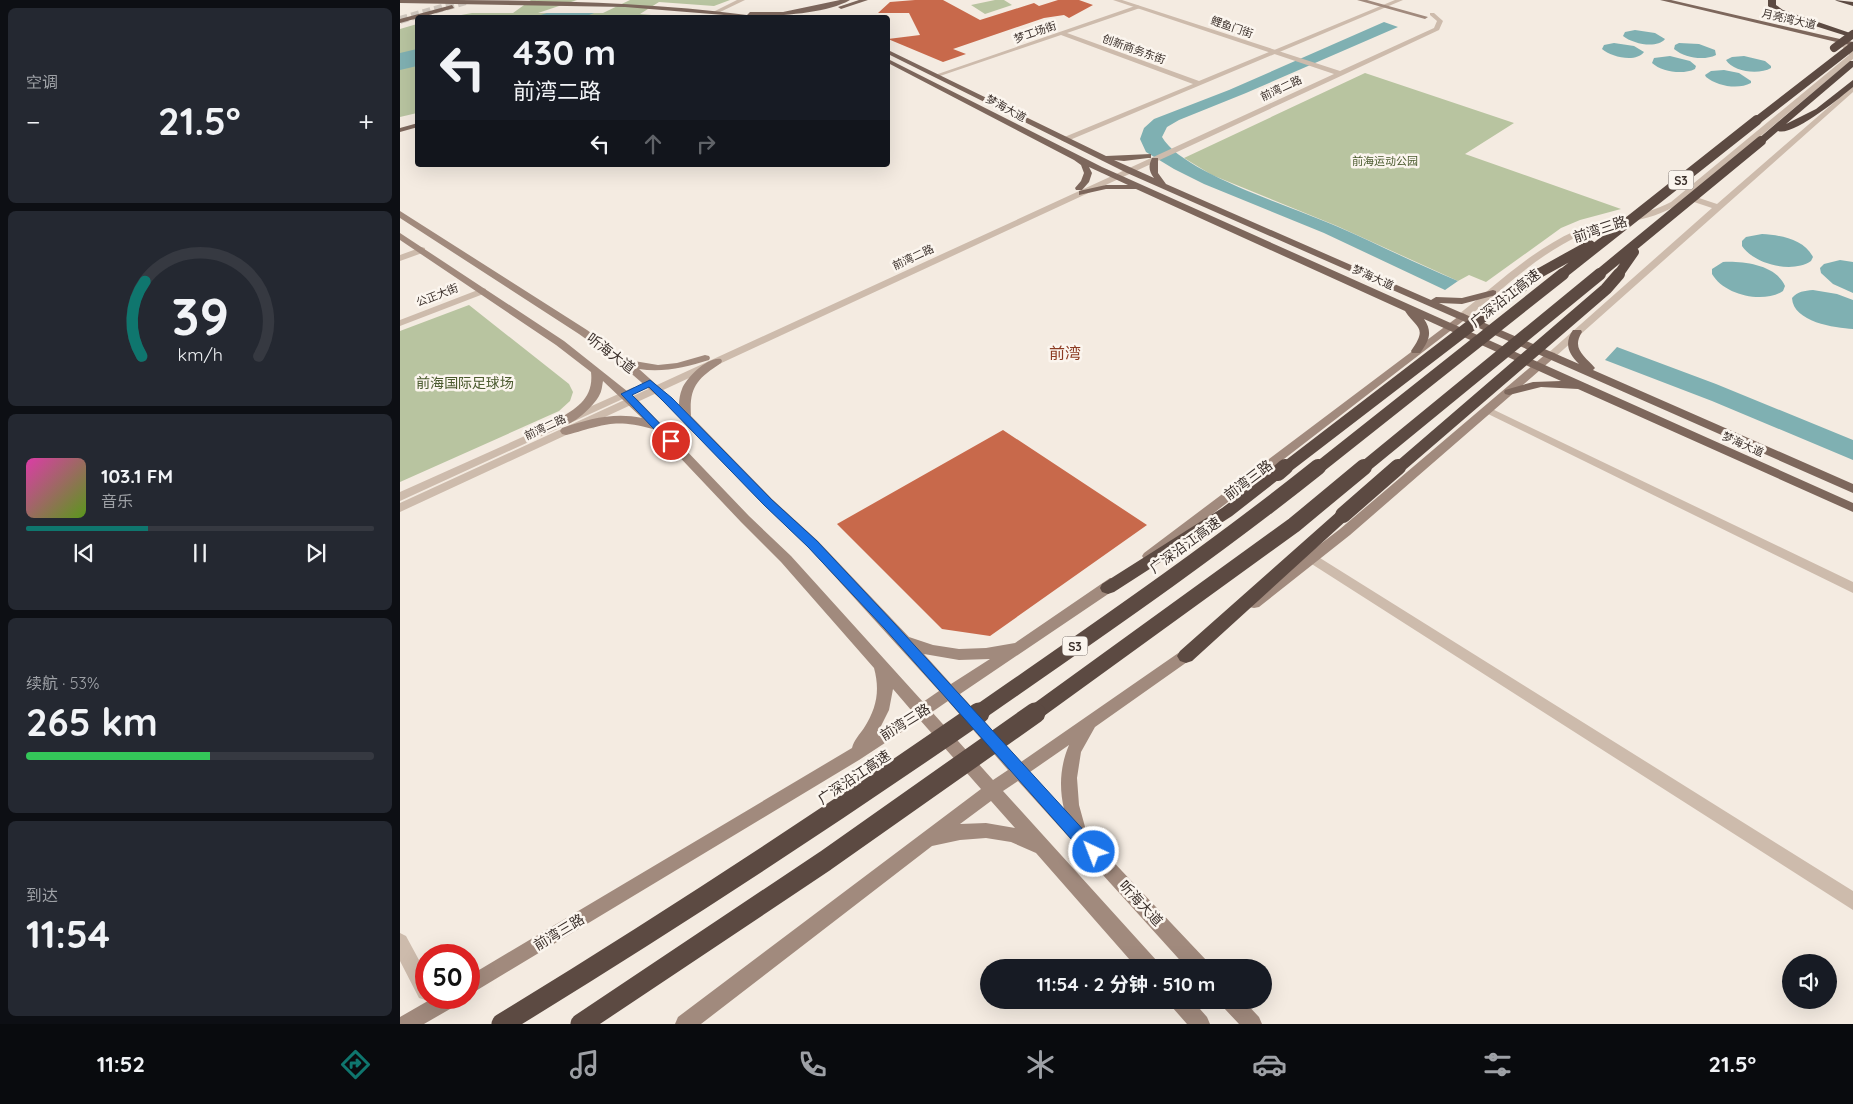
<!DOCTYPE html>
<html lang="zh">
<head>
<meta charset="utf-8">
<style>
	:root { --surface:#171b24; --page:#242831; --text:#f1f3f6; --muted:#9ea1a6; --line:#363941; --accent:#0f766e }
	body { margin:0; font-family:Quicksand,"Noto Sans SC",sans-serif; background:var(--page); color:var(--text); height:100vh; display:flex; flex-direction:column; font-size:19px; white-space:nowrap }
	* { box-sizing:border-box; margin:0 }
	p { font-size:16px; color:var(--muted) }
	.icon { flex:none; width:28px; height:28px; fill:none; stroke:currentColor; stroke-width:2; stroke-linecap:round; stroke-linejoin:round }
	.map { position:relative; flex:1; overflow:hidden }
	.panel { display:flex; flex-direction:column; gap:8px; padding:8px; background:#0d0f14; width:400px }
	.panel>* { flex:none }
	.guide { position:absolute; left:15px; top:15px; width:475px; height:152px; border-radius:5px; box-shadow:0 5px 20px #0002; background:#171b24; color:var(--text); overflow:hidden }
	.tools { position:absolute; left:1382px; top:954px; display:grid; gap:10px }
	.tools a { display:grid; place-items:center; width:55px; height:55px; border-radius:50%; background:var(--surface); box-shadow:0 5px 20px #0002; font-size:25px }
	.speed { position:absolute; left:15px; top:944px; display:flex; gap:10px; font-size:25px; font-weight:700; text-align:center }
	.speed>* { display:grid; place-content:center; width:65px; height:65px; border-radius:50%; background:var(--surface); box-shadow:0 5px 20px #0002; line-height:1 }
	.speed .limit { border:8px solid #d22; background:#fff; color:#111 }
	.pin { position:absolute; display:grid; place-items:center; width:42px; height:42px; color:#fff; margin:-21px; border:2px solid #fff; border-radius:50%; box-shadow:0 1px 5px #0007 }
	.me { position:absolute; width:55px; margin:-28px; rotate:317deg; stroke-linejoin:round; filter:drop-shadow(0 0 4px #0008) }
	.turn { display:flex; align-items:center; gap:18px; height:105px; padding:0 15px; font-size:22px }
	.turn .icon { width:65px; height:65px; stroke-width:2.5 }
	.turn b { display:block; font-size:35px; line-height:42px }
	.lanes { display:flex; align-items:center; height:48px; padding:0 15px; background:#0003; justify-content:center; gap:25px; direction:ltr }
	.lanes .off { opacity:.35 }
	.big { font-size:38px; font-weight:700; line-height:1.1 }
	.panel .card { flex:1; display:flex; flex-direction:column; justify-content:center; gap:8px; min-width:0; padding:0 18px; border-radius:8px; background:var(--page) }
	.panel .dial { align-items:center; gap:0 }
	.dial svg { height:130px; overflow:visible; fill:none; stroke:var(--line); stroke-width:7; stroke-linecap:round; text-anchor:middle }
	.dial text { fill:var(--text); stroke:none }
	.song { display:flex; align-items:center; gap:15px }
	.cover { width:60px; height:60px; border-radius:8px; background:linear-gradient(135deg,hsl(320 70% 55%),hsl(90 70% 35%)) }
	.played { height:5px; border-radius:2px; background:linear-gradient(90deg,var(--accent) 35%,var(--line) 35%) }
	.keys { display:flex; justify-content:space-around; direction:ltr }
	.heat { display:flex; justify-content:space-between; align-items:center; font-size:28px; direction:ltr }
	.charge { height:8px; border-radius:4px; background:linear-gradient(90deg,#34c759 53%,var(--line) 0) }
	.trip { position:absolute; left:580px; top:959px; width:292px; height:50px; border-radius:25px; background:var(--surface); box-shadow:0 5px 20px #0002; font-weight:700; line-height:50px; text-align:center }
	.menu { display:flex; height:80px; justify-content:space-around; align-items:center; background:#090b0e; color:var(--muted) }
	.menu .icon { width:35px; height:35px }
	.menu .current { color:var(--accent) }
	.menu b { font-size:22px; color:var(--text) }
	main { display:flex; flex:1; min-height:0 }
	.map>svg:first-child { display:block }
	.green { fill:#b8c4a0 }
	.water { fill:#7fb0b2 }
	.pier { fill:#f4ebe1 }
	.building { fill:#c8694b }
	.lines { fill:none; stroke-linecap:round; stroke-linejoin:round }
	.trunk-tunnel { stroke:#cfc6bd; stroke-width:8; stroke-dasharray:8 4; stroke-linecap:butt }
	.minor { fill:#cdbbac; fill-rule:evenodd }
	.tertiary { fill:#cdbbac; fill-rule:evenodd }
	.secondary { fill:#a18a7d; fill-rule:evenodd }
	.primary { fill:#7d675c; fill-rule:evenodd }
	.motorway { fill:#5c4a42; fill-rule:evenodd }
	.motorway-bridge-far4 { stroke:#5c4a42; stroke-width:8 }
	.motorway-bridge-far3 { stroke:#5c4a42; stroke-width:10 }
	.motorway-bridge-far2 { stroke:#5c4a42; stroke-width:12 }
	.motorway-bridge-far1 { stroke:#5c4a42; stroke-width:16 }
	.motorway-bridge { stroke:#5c4a42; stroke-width:21 }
	.route { fill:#1a73e8; stroke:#114b97 }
	.labels { text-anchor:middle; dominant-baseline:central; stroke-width:5; stroke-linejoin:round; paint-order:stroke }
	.far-street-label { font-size:11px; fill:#3b302b; stroke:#fbf5ee }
	.far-park-label { font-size:11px; fill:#4a5a2e; stroke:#fbf5ee }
	.shield { fill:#fbf5ee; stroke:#756b66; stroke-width:1 }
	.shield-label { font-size:12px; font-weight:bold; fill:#3b302b }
	.street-label { font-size:14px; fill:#3b302b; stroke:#fbf5ee }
	.park-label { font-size:14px; fill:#4a5a2e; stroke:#fbf5ee }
	.quarter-label { font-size:16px; fill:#8c3b22; stroke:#fbf5ee }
</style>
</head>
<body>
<main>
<section class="panel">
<div class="card"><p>空调</p>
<div class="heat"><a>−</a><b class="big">21.5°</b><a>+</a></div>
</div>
<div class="card dial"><svg viewBox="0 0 100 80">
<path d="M14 69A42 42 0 1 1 86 69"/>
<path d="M14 69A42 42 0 0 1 16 23" stroke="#0f766e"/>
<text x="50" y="56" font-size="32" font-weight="700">39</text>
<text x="50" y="72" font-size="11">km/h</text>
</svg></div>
<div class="card">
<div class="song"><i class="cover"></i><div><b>103.1 FM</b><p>音乐</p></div></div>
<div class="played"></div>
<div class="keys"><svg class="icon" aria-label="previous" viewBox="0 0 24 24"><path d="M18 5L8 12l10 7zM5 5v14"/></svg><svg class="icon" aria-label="pause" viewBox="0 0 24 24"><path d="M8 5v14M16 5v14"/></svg><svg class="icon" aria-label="next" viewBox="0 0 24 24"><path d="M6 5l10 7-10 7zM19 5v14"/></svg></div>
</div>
<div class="card"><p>续航 · 53%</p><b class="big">265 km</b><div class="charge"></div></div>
<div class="card"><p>到达</p><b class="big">11:54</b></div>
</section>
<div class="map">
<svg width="1453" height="1024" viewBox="0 0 1453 1024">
	<rect width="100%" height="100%" fill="#f4ebe1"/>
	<!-- green -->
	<path class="green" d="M131 0H330L314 6 259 2 240 14 274 17 45 18 72 13H113Z
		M595 0H604L612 5 585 14 571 5Z
		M17 24V113L0 117V29Z
		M965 73 1114 123 1065 154 1221 209 1180 220 1161 228 1086 282 1069 275 1058 281 937 226 812 175 784 158Z
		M69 305 169 384 173 392 170 401 159 411 0 482V331Z"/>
	<!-- water -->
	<path class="water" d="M185 0H227L184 17 132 18Z
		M984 22 998 27 846 93 779 120 767 127 762 137C782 173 896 208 936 226 977 244 1017 264 1058 281L1045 290 924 233 804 184 774 169 746 152 740 139 744 128 754 119 829 90Z
		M1235 30 1255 33 1265 39C1257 49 1233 44 1223 36L1225 32Z
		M1214 43 1234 46 1244 52C1236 63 1211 57 1202 49L1204 45Z
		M1279 43 1299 44 1315 50 1316 55C1304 61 1285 58 1274 49L1275 45Z
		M17 49V66L0 70V53Z
		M1270 56 1290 61 1296 66 1295 69C1283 75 1262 72 1252 63L1254 58Z
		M1344 56 1365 61 1371 66V68C1359 75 1333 72 1326 60L1332 57Z
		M1324 70 1339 73 1351 81V83C1338 90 1317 86 1306 77L1305 75 1311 71Z
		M1362 234C1380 235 1404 239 1413 257L1411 261C1392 274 1354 264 1342 246V241L1346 237Z
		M1440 260 1453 262V293L1433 284 1421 273 1420 268 1424 264Z
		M1323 262C1344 261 1376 265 1385 286L1383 291C1363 304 1324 295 1312 274V269Z
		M1413 290 1437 294 1453 300V329C1435 328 1393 322 1392 298 1398 291 1404 291 1413 290Z
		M1217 347 1316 384 1453 440V460L1312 401 1205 360Z"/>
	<!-- pier -->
	<path class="pier" d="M177 0H230L203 13H138Z"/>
	<!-- building -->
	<path class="building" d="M515 0H543L580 20 634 3 639 6 658 0H679L693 5 669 18 664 15 644 18 553 49 566 54 543 62 488 39 520 35 509 13H478L490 2Z
		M603 430 747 525 590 636 542 629 437 524Z"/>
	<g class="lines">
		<!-- trunk-tunnel -->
		<path class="trunk-tunnel" d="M0 20 69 0"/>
		<!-- minor -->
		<path class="minor" d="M995 0H1003L665 142 661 140 662 138 793 84 661 35 540 76 535 75 738 5 740 8 667 33 799 81Z
			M83 288 86 289V293L0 326V320Z
			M1088 407 1453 582V593L1084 412 1082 410Z
			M912 553 1453 891V910L907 561 905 558 907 555Z
			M0 933 6 936 26 973V998H33L26 1000 19 998 0 961Z"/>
		<!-- tertiary -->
		<path class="tertiary" d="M337 0H345L318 13 313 12Z
			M713 0H722L940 71 1034 28 1037 21 1030 15V13H1034L1043 21 1039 30 943 75 0 512V503L934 74Z
			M1438 42H1442L1453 49V59L1290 195 1317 204 1453 86V92L1155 357H1147L1146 355 1312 208 1285 199C1255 224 1215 220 1181 235 1138 254 1103 289 1067 318H1059V314C1096 285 1132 250 1175 231 1206 218 1241 218 1271 202L1449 55V52L1438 44Z
			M22 247 25 248V252L0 261V255Z
			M234 387 239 390 238 392 0 501V492Z"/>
		<!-- secondary -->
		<path class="secondary" d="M957 0H967L1028 17 1025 19Z
			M0 211 187 330 228 360 258 365 277 363 305 355 309 356 310 358 309 360C286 367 263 373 239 369L279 405C279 399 280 394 282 389 286 378 308 356 321 359L322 361 321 363C297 379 289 387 291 416L372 499 418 541 509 637 533 645 559 649 586 648 615 643 710 578H720L722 582 720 586 560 694 621 762 787 647 792 645 797 647 799 651 797 655 695 727 681 752 677 778 679 805 687 834 807 961 809 968H787L618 781 603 791 757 961 759 968H737L636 853 611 842 586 838 560 840 532 846 301 1024H275L278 1017 581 789 520 720 459 760 69 995V976L452 748C454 740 460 734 464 728 477 708 480 690 474 668L381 562 341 522 253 429C213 418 204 425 166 435L162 434 160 431 162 428C189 419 214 412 242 418L203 381C202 386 202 391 199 396 193 407 170 429 157 426L155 423 157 420C177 408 194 398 191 372L156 345 0 240V233L164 341 237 399 349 516 391 556 523 702 539 691 408 547 364 505 264 402 218 362 179 334 0 218ZM524 654 559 660 590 659 551 684ZM493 689 511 710 479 730 489 710ZM548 701 608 770 593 780 532 712ZM669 745C660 766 659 788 664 809L630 772ZM591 801 615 828 586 823 560 824Z
			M1063 313 1068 316 1067 318 754 559H744L742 556 744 553Z
			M1151 352 1155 353 1156 355 1155 357 950 535 859 607 854 608 849 607 847 603 849 599 940 529 1147 353Z
			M33 998H59L57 1005 24 1024H0V1017Z
			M770 1000H792L807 1017 810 1024H787L772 1007Z
			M821 1000H843L859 1017 862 1024H839L823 1007Z"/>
		<!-- primary -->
		<path class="primary" d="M0 0C115 0 233 0 347 15L350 12H383L440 0H450C428 13 381 16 356 16L361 18 225 7 0 3Z
			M459 0H468L441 9 438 7Z
			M1260 0H1271L1453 42V46Z
			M52 5 54 8 0 23V19Z
			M488 50 706 156 751 154V158H748L724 161 714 160 754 178C749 172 748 166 752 158H758V173L766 184 1031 300 1036 297 1062 298 1093 290 1096 291V295L1062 304 1039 303 1179 364C1168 353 1164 343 1173 330H1181L1182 332C1171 349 1185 356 1195 368L1193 370 1453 484V493L727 173 488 54Z
			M488 59 702 167 1453 503V512L1178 389 1141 387 1109 395 1105 394 1104 392 1105 390 1133 382 1161 381 1024 319C1033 332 1029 341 1020 353H1012L1011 351C1028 327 1017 329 1005 311L736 189H706L679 195V191L706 185H728L689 167 692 173 689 182 682 190H676L675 188 681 181 684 173 681 165 674 160 488 63Z
			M18 123V127L0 132V128Z"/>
		<!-- motorway -->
		<path class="motorway" d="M1368 0H1376V5L1383 10 1453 34V38L1377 14 1368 6Z
			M1435 0 1453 2V6L1437 1Z
			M1450 61H1453V67L1386 124 1416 109 1453 80V87C1441 97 1392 137 1378 131L1364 143H1358V139Z
			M878 468 883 470 885 473 883 476 832 516 714 592 708 594 702 592 700 588 702 584 822 508 873 470Z
			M943 510 948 511 951 515 948 519 792 661 786 663 780 661 777 656 780 651 938 511Z"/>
		<!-- motorway-bridge-far4 -->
		<path class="motorway-bridge-far4" d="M1434 48 1453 34
			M1355 122 1453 46"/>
		<!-- motorway-bridge-far3 -->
		<path class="motorway-bridge-far3" d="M1136 275 1190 245
			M1161 275 1357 120
			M1198 275 1361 141
			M1218 275 1234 252"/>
		<!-- motorway-bridge-far2 -->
		<path class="motorway-bridge-far2" d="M884 469 1138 274
			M917 469 1163 274
			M962 469 1200 274
			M997 469 1206 289 1219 274"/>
		<!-- motorway-bridge-far1 -->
		<path class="motorway-bridge-far1" d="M878 473 885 467
			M943 515 998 467
			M577 714C692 634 808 555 918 467
			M633 714 894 525 964 467"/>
		<!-- motorway-bridge -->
		<path class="motorway-bridge" d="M102 1024C264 925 423 821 579 713
			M181 1024 425 861 635 713"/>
	</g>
	<!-- route -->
	<path class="route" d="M250 380 272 398 372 500 417 541 494 623 699 847 702 852 699 858 694 860 688 858 485 629 408 547 364 505 264 402 249 387 232 395 274 438 276 441 271 444 267 443 221 394Z"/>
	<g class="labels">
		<!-- far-street labels -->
		<g class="far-street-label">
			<text transform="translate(1389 19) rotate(13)">月亮湾大道</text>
			<text transform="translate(832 27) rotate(19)">鲤鱼门街</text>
			<text transform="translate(635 32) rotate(-19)">梦工场街</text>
			<text transform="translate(734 49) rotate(20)">创新商务东街</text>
			<text transform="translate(881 88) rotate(-25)">前湾二路</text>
			<text transform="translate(606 108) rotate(28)">梦海大道</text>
			<text transform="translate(513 257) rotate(-25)">前湾二路</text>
			<text transform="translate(973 277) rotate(24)">梦海大道</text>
			<text transform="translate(37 295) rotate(-21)">公正大街</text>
			<text transform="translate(145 427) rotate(-25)">前湾二路</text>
			<text transform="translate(1343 444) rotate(24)">梦海大道</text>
		</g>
		<!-- far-park labels -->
		<g class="far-park-label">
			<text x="985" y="161">前海运动公园</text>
		</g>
		<!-- shield labels -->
		<g class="shield">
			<rect x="1268.5" y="170.5" width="25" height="19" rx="4"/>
			<rect x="662.5" y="636.5" width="25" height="19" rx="4"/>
		</g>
		<g class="shield-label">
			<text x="1281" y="180">S3</text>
			<text x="675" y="646">S3</text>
		</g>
		<!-- street labels -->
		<g class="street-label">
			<text transform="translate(1200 229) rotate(-18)">前湾三路</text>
			<text transform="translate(1105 298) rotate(-38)">广深沿江高速</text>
			<text transform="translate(211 353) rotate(37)">听海大道</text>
			<text transform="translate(848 480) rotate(-37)">前湾三路</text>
			<text transform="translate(785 545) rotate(-36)">广深沿江高速</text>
			<text transform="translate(505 722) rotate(-32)">前湾三路</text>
			<text transform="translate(454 777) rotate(-34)">广深沿江高速</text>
			<text transform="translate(741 903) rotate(47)">听海大道</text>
			<text transform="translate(159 932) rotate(-31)">前湾三路</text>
		</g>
		<!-- park labels -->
		<g class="park-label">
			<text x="65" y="383">前海国际足球场</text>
		</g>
		<!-- quarter labels -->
		<g class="quarter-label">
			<text x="665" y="353">前湾</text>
		</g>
	</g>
</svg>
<div class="tools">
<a><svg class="icon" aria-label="sound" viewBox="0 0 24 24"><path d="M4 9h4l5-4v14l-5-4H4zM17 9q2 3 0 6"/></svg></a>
</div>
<div class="speed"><div class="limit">50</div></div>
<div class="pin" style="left:271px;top:441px;background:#d93025"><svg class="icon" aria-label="arrive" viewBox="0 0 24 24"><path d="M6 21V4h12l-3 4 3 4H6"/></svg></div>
<svg class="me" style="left:694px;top:852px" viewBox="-20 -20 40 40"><circle r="17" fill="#1a73e8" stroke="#fff" stroke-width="3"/><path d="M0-11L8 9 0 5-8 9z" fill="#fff"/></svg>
<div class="trip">11:54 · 2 分钟 · 510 m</div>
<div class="guide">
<div class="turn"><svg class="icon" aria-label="left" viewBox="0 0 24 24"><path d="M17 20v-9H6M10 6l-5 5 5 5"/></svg><div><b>430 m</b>前湾二路</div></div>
<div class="lanes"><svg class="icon" aria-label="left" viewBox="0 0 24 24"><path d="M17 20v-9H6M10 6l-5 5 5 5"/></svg><svg class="icon off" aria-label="ahead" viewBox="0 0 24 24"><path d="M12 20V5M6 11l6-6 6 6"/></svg><svg class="icon off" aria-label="right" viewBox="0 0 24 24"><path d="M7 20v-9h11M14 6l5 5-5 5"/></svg></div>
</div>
</div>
</main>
<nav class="menu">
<b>11:52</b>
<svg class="icon current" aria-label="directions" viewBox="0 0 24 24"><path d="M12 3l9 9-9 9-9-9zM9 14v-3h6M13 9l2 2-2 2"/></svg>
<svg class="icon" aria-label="music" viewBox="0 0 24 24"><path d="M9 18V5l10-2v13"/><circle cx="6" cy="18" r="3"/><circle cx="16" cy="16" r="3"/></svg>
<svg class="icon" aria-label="phone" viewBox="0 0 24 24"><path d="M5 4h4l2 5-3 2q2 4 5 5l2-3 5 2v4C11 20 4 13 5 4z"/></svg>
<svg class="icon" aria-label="climate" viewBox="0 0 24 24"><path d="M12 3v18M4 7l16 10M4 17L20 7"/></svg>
<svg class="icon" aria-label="car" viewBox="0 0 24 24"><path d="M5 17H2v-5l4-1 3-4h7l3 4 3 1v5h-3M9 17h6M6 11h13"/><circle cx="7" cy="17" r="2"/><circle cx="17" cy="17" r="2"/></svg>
<svg class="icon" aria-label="filters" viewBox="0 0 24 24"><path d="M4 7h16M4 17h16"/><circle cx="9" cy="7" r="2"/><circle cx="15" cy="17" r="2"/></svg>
<b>21.5°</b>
</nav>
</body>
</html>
